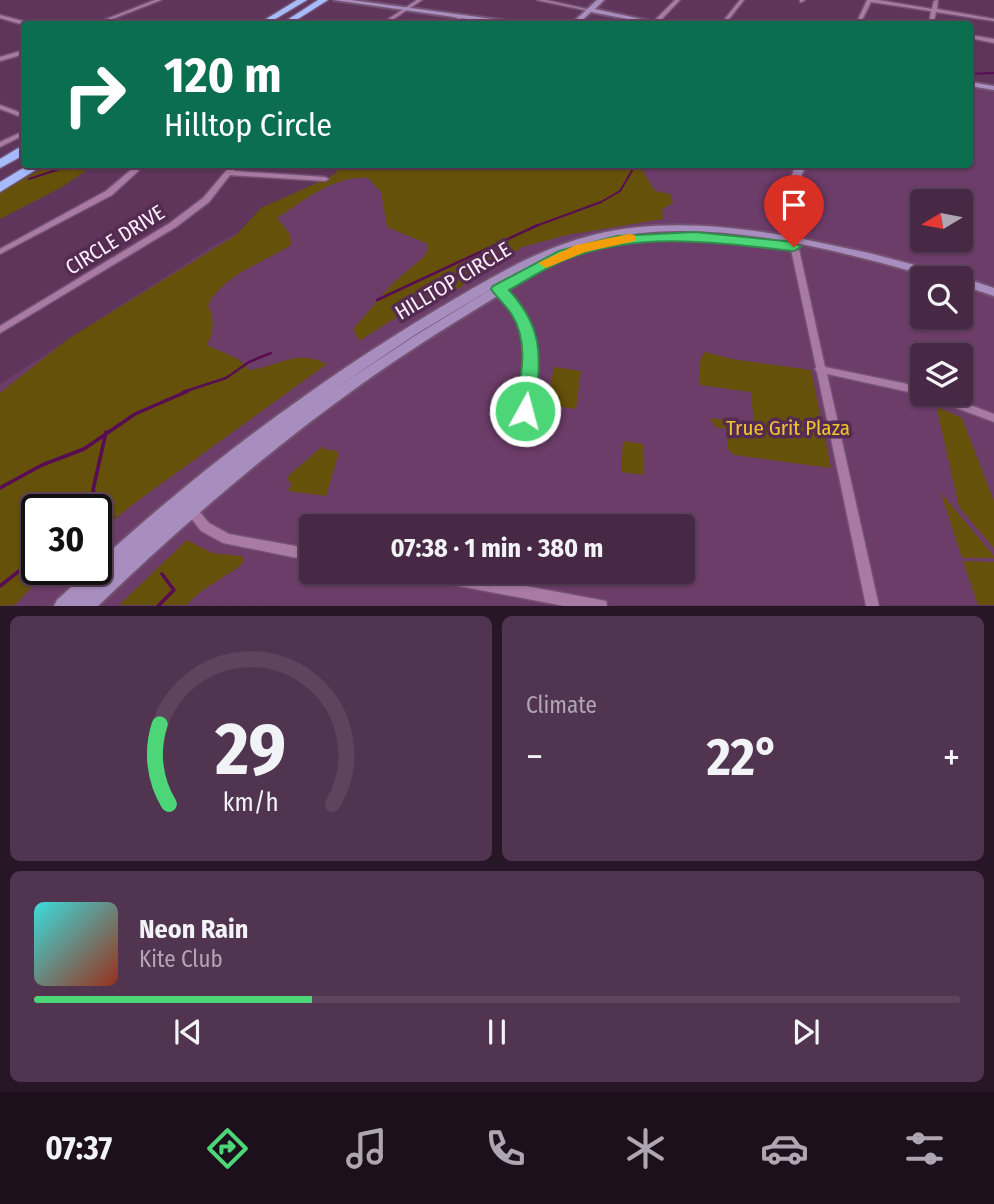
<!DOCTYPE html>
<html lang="en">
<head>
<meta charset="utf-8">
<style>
	:root { --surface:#472845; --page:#513450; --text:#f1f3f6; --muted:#b0a6b3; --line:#5f445e; --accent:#4cd677 }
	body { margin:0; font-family:"Fira Sans Condensed",sans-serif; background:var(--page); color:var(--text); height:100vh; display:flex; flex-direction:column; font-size:26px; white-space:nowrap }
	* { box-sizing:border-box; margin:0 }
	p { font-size:23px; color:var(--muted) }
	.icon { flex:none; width:38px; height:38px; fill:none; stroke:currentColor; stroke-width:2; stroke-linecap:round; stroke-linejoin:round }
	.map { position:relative; height:606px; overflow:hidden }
	.drawer { display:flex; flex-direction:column; gap:10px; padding:10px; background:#271626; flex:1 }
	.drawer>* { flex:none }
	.banner { position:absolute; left:21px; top:21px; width:952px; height:147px; border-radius:7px; box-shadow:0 2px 5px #0004,0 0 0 2px var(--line); background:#0b6e4f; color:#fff; overflow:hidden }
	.needle { width:46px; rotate:260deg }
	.fabs { position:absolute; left:910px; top:189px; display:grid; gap:14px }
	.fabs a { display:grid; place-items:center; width:63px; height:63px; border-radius:7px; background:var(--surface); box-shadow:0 2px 5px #0004,0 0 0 2px var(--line); font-size:35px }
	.speed { position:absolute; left:21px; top:494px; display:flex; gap:14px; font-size:35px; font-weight:700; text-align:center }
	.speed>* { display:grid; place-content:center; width:91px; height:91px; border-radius:50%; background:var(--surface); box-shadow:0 2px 5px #0004,0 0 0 2px var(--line); line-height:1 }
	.speed .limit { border:4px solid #111; border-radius:10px; background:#fff; color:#111 }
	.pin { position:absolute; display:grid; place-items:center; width:60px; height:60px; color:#fff; margin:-72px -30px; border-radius:50% 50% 50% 0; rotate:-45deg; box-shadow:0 0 7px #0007 }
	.pin .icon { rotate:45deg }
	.me { position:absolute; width:77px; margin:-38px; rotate:7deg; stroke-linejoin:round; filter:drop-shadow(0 0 5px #0008) }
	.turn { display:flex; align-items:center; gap:24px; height:147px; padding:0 28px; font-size:32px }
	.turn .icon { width:91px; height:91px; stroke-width:2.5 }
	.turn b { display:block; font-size:49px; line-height:60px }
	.big { font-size:52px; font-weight:700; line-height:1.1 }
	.drawer .tile { flex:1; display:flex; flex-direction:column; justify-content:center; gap:10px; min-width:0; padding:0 24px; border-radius:10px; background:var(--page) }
	.drawer .dial { align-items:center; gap:0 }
	.dial svg { height:182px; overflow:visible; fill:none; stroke:var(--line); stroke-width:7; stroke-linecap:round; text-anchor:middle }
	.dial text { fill:var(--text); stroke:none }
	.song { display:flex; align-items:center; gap:21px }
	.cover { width:84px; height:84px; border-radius:10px; background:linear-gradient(135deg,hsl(180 70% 55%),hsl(10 70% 35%)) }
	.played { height:7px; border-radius:4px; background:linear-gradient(90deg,var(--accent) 30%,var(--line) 30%) }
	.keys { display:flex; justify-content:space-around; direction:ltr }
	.heat { display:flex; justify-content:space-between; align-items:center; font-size:38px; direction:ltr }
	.drawer .tiles { flex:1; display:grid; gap:10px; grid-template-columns:1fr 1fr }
	.tile:last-child { grid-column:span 2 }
	.trip { position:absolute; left:299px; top:514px; width:396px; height:70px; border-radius:7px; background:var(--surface); box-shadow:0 2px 5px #0004,0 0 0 2px var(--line); font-weight:700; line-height:70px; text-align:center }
	.menu { display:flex; height:112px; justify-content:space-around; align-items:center; background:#1c101c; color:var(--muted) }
	.menu .icon { width:49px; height:49px }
	.menu .selected { color:var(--accent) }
	.menu b { font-size:32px; color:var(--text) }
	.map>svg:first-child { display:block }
	.built { fill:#6d3d69; fill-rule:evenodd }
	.green { fill:#66510a }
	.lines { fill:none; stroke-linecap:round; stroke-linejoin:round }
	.stream-far2 { stroke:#580c54; stroke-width:2 }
	.stream-far1 { stroke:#580c54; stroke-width:2.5 }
	.stream { stroke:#580c54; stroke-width:3.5 }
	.street-casing { stroke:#745271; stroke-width:3 }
	.secondary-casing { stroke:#745271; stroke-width:4 }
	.highway-casing { stroke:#745271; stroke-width:3 }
	.street { fill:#a97aa4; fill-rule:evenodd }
	.secondary { fill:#a88ebe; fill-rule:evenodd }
	.highway { fill:#a5bbfc; fill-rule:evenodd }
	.route { fill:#4cd677; stroke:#318b4d; stroke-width:2 }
	.slow { fill:#f59e0b }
	.labels { text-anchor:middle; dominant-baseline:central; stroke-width:7; stroke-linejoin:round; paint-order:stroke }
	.street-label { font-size:21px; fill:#ffeffd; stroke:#542b51 }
	.park-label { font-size:21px; fill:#f0c32f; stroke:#542b51 }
</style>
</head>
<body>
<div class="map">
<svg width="994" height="606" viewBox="0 0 994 606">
	<rect width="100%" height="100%" fill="#5f355c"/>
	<!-- built -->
	<path class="built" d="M970 86 994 90V605L0 606V384L208 249 358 165 970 164ZM922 201H961V240H922ZM922 278H961V317H922ZM922 355H961V394H922ZM37 509H96V569H37ZM312 527H682V572H312Z"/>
	<!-- green -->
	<path class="green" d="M341 164 639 165 655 191 670 194 673 203 662 209 663 219 567 235 522 247 456 290 392 320 359 341 353 329 393 283 426 255 428 244 387 227 381 192 368 178C334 175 305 200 277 218L290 234 291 245C263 263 224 274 208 305 215 321 214 330 207 345L238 359 250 370C282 365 296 349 327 364L132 505 96 535V509H37V569H56L34 585 15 605 0 606V393L68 339 236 235 261 208 328 178 336 173Z
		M49 165H94L62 187 0 219V192Z
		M705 352 732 359 811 370 831 468 734 455 728 449 726 429 715 427 710 418 754 424 751 392 700 385 699 362Z
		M554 367 581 371 576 409 547 405Z
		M940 408 962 418 994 501V548L959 507 937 409Z
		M623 441 644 444 643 475 621 472Z
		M324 445 323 449 337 451 338 456 326 496 288 491 292 482 287 481 289 475Z
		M941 493 994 556V558H962Z
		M187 540 212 553 242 556 244 560 240 566 200 592 186 605H119Z
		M963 561 994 562V605H978Z"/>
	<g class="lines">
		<!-- stream-far2 -->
		<path class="stream-far2" d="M970 74 994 73
			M29 179 75 164
			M533 227 601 202 620 191 636 164"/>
		<!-- stream-far1 -->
		<path class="stream-far1" d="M377 300 538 225
			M183 392 226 378 249 362 271 353"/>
		<!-- stream -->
		<path class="stream" d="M0 488 42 465 84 449 135 414 188 391
			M99 501 113 517
			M95 509 98 500 93 490 106 432
			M0 586 37 557
			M158 606 174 590 162 574"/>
		<!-- street casing -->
		<g class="street-casing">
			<path id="street" d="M155 0H161L99 24H94Z
				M417 0H422L386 24H381Z
				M537 0H546L591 10 589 11Z
				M675 0H680L657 24H653V22Z
				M740 0H744L725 24H721Z
				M800 0H805L802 2H800Z
				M867 0H878L932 9 934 1 938 0 937 9 994 19V21L936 12 933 24H929L931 11 871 2 860 24H856Z
				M0 15 30 23V24L24 25 0 18Z
				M458 17 462 18 455 24H451Z
				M970 35 994 39V43L970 38Z
				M24 50V54L0 61V57Z
				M0 105 24 114V118L0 109Z
				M24 131V135L0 147V142Z
				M138 164H146L112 195 0 254V249L106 191Z
				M232 164H239L234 171 325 177 329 179 325 181 230 175 209 202 176 227 0 333V326L170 223 203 198Z
				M790 238H796L797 240 825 367 922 387V394H925L922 395 827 374 879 606H866L817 372 815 369 816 367 789 240Z
				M496 283 499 284C541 330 537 353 530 411L529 414 525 415 521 414 520 411C524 380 531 346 516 317 510 305 500 296 492 286Z
				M926 394H941L994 414V422L927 397Z
				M190 504 194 505 209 523 229 534 312 549V561L223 543 201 531 184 509 186 505Z
				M411 572H451L601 600 606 601 607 606H564L417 578 413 576Z"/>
		</g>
		<!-- secondary casing -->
		<g class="secondary-casing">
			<path id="secondary" d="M334 0H351L515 22 518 24H503Z
				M597 0H604L595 9 664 24H653L591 12 578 24H571Z
				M970 82 994 86V90L970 86Z
				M796 164H806L797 188 798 238 869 253 953 275 955 278H936C832 249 707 214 599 240 578 245 558 253 539 262L545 266 543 269C482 305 421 342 363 383 269 450 181 526 98 606H54L57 600 91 569H96V564C201 468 315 383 436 310 485 281 536 249 593 235 656 219 724 225 787 236V188ZM511 277 413 337 336 388 413 336Z
				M961 277 994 288V296L961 285V278H957Z"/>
		</g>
		<!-- highway casing -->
		<g class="highway-casing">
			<path id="highway" d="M297 0H307L267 24H258Z
				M318 0H328L290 24H281Z
				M20 147H24V155L0 168V159Z
				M30 164H45L0 192V182Z"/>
		</g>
		<!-- street -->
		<use href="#street" class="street"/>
		<!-- secondary -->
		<use href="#secondary" class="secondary"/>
		<!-- highway -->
		<use href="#highway" class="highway"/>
	</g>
	<!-- route -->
	<path class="route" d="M695 232 794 242 801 247 794 251C720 243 642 231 570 258 549 265 528 280 509 290 546 331 540 359 535 411L532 416 525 418 519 416 516 411C520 379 530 344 512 315 506 305 497 298 491 289L493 286 559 251 617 236Z"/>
	<!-- slow -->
	<path class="slow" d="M629 234 635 235V241L585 252 546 268 538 263 576 245Z"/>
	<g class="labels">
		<!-- street labels -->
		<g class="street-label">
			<text transform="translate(115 240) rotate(-32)">CIRCLE DRIVE</text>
			<text transform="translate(453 281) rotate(-31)">HILLTOP CIRCLE</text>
		</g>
		<!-- park labels -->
		<g class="park-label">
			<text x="788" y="428">True Grit Plaza</text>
		</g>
	</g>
</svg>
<div class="fabs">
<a><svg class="needle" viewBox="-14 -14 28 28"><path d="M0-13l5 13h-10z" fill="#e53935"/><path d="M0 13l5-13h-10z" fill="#b0a6b3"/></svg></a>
<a><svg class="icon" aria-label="search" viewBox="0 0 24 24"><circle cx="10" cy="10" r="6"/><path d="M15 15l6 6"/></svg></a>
<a><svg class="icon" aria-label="layers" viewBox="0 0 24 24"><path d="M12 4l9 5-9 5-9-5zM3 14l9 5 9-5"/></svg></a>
</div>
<div class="speed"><div class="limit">30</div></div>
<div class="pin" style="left:794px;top:247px;background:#d93025"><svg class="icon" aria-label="arrive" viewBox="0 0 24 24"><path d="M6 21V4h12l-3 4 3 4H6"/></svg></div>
<svg class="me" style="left:525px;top:411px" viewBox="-20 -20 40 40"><circle r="17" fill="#4cd677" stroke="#fff" stroke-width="3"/><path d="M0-11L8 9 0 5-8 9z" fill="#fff"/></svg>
<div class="trip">07:38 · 1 min · 380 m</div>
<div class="banner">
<div class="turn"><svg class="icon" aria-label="right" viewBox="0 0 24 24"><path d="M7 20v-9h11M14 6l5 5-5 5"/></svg><div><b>120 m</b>Hilltop Circle</div></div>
</div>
</div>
<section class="drawer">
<div class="tiles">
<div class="tile dial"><svg viewBox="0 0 100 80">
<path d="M14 69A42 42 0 1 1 86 69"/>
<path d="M14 69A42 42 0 0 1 10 34" stroke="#4cd677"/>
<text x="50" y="56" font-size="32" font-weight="700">29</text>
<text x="50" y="72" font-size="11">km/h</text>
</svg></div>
<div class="tile"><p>Climate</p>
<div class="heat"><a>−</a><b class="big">22°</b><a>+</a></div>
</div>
<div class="tile">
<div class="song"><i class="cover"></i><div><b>Neon Rain</b><p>Kite Club</p></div></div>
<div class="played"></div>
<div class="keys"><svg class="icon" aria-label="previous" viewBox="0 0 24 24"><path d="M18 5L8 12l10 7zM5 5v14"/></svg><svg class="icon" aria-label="pause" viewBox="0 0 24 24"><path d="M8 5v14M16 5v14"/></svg><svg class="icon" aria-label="next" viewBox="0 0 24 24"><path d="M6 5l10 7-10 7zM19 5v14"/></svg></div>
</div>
</div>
</section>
<nav class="menu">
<b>07:37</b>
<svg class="icon selected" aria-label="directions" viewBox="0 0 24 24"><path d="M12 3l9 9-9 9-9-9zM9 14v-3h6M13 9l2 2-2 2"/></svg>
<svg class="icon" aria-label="music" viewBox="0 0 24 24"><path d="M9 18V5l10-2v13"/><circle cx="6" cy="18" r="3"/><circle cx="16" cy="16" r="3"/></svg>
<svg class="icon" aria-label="phone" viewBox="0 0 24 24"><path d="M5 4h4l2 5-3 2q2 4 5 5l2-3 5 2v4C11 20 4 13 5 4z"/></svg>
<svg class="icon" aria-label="climate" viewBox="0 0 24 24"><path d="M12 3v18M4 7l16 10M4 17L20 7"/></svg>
<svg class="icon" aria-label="car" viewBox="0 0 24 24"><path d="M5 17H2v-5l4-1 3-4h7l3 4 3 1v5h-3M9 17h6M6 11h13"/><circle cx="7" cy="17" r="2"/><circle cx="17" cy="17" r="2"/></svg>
<svg class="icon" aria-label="filters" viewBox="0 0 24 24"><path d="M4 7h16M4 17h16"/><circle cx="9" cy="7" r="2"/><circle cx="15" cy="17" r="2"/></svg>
</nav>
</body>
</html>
